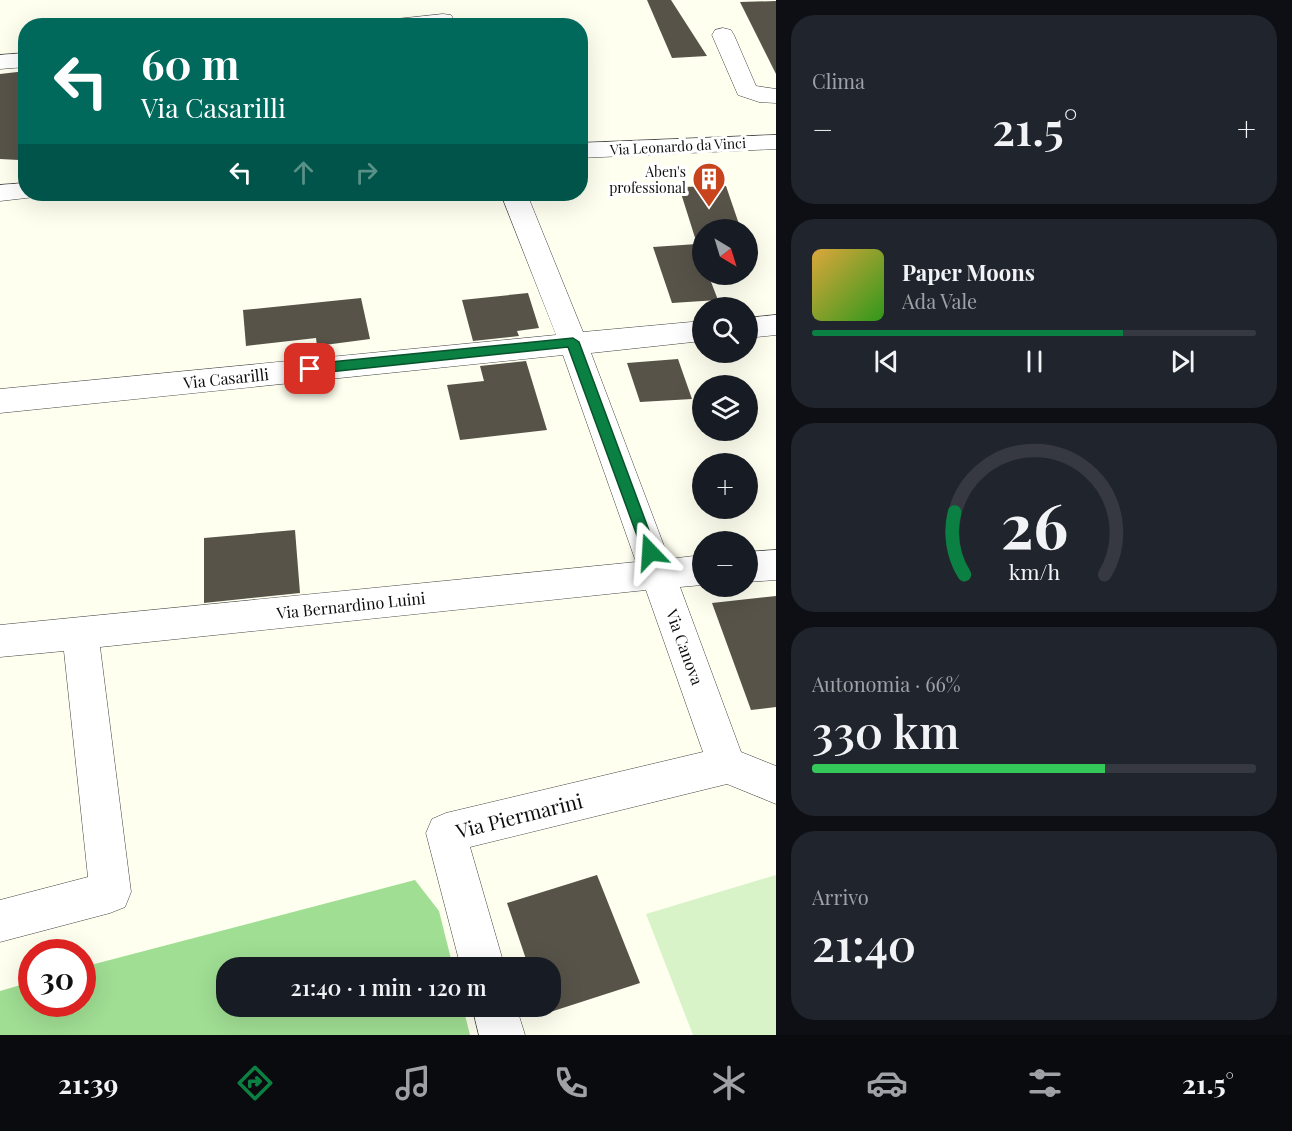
<!DOCTYPE html>
<html lang="it">
<head>
<meta charset="utf-8">
<style>
	:root { --surface:#171b24; --page:#20242c; --text:#f1f3f6; --muted:#9ea1a6; --line:#363941; --accent:#0b8043 }
	body { margin:0; font-family:"Playfair Display",serif; background:var(--page); color:var(--text); height:100vh; display:flex; flex-direction:column; font-size:22px; white-space:nowrap }
	* { box-sizing:border-box; margin:0 }
	p { font-size:20px; color:var(--muted) }
	.icon { flex:none; width:33px; height:33px; fill:none; stroke:currentColor; stroke-width:2; stroke-linecap:round; stroke-linejoin:round }
	.map { position:relative; flex:1; overflow:hidden }
	.side { display:flex; flex-direction:column; gap:15px; padding:15px; background:#0d0f14; width:516px }
	.side>* { flex:none }
	.hud { position:absolute; left:18px; top:18px; width:570px; height:183px; border-radius:24px; box-shadow:0 6px 24px #0002; background:#00695c; color:#fff; overflow:hidden }
	.needle { width:39px; rotate:142deg }
	.fabs { position:absolute; left:692px; top:219px; display:grid; gap:12px }
	.fabs a { display:grid; place-items:center; width:66px; height:66px; border-radius:50%; background:var(--surface); box-shadow:0 6px 24px #0002; font-size:30px }
	.speed { position:absolute; left:18px; top:939px; display:flex; gap:12px; font-size:30px; font-weight:700; text-align:center }
	.speed>* { display:grid; place-content:center; width:78px; height:78px; border-radius:50%; background:var(--surface); box-shadow:0 6px 24px #0002; line-height:1 }
	.speed .limit { border:9px solid #d22; background:#fff; color:#111 }
	.pin { position:absolute; display:grid; place-items:center; width:51px; height:51px; color:#fff; margin:-26px; border-radius:12px; box-shadow:0 3px 9px #0006 }
	.me { position:absolute; width:66px; margin:-33px; rotate:340deg; stroke-linejoin:round; filter:drop-shadow(0 0 4px #0008) }
	.turn { display:flex; align-items:center; gap:21px; height:126px; padding:0 24px; font-size:27px }
	.turn .icon { width:78px; height:78px; stroke-width:2.5 }
	.turn b { display:block; font-size:42px; line-height:51px }
	.lanes { display:flex; align-items:center; height:57px; padding:0 24px; background:#0003; justify-content:center; gap:30px; direction:ltr }
	.lanes .off { opacity:.35 }
	.big { font-size:45px; font-weight:600; line-height:1.1 }
	.side .card { flex:1; display:flex; flex-direction:column; justify-content:center; gap:9px; min-width:0; padding:0 21px; border-radius:24px; background:var(--page) }
	.side .dial { align-items:center; gap:0 }
	.dial svg { height:156px; overflow:visible; fill:none; stroke:var(--line); stroke-width:7; stroke-linecap:round; text-anchor:middle }
	.dial text { fill:var(--text); stroke:none }
	.song { display:flex; align-items:center; gap:18px }
	.cover { width:72px; height:72px; border-radius:9px; background:linear-gradient(135deg,hsl(40 70% 55%),hsl(110 70% 35%)) }
	.played { height:6px; border-radius:3px; background:linear-gradient(90deg,var(--accent) 70%,var(--line) 70%) }
	.keys { display:flex; justify-content:space-around; direction:ltr }
	.heat { display:flex; justify-content:space-between; align-items:center; font-size:33px; direction:ltr }
	.charge { height:9px; border-radius:4px; background:linear-gradient(90deg,#34c759 66%,var(--line) 0) }
	.trip { position:absolute; left:216px; top:957px; width:345px; height:60px; border-radius:24px; background:var(--surface); box-shadow:0 6px 24px #0002; font-weight:600; line-height:60px; text-align:center }
	.dock { display:flex; height:96px; justify-content:space-around; align-items:center; background:#090b0e; color:var(--muted) }
	.dock .icon { width:42px; height:42px }
	.dock .current { color:var(--accent) }
	.dock b { font-size:27px; color:var(--text) }
	main { display:flex; flex:1; min-height:0 }
	.map>svg:first-child { display:block }
	.forest { fill:#a0de93 }
	.pitch { fill:#d8f3c8 }
	.building { fill:#575349 }
	.lines { fill:none; stroke-linecap:round; stroke-linejoin:round }
	.street-casing { stroke:#414141; stroke-width:1 }
	.street { fill:#fff; fill-rule:evenodd }
	.route { fill:#0b8043; stroke:#07532c; stroke-width:1.5 }
	.labels { text-anchor:middle; dominant-baseline:central; stroke-width:6; stroke-linejoin:round; paint-order:stroke }
	.far-street-label { font-size:14px; fill:#0e0e0e; stroke:#fff }
	.far-poi-label { font-size:14px; fill:#0e0e0e; stroke:#fff; text-anchor:end }
	.street-label { font-size:16px; fill:#0e0e0e; stroke:#fff }
	.near-street-label { font-size:20px; fill:#0e0e0e; stroke:#fff }
</style>
</head>
<body>
<main>
<div class="map">
<svg width="776" height="1035" viewBox="0 0 776 1035">
	<rect width="100%" height="100%" fill="#feffef"/>
	<!-- forest -->
	<path class="forest" d="M415 880 439 911 453 967 226 968V1006L463 1007 470 1035H0V991L31 982 32 1004H82L83 967Z"/>
	<!-- pitch -->
	<path class="pitch" d="M776 875V1035H693L646 914Z"/>
	<!-- building -->
	<path class="building" d="M647 0H671L707 56 672 58Z
		M776 1V74L740 2Z
		M26 71 19 160 0 159V74Z
		M726 186 741 230H702V274H708L718 300 672 303 653 247 697 244 679 187Z
		M528 293 539 328 517 331 519 336 473 341 462 300Z
		M361 298 370 339 317 346 316 338 246 346 243 310Z
		M678 359 692 399 640 402 627 363Z
		M526 361 547 430 460 440 447 385 484 381 480 366Z
		M295 530 300 593 204 603V538Z
		M776 596V707L751 710 712 603Z
		M597 875 640 983 544 1014 542 1006H550V968H529L507 903Z"/>
	<g class="lines">
		<!-- street casing -->
		<g class="street-casing">
			<path id="street" d="M443 14 451 15 454 20 451 25 377 26 379 21 387 20Z
				M723 28 731 30 734 35 756 86 776 89V103L759 102 738 95 712 35 715 30Z
				M26 53V67L0 69V55Z
				M776 135V149L580 158V143Z
				M26 183V194H37L35 197 0 201V185Z
				M501 194H527L583 332 702 321V341L591 353 669 559 702 555V585L680 587 741 752 776 766V804L727 784 470 847 505 968H461L426 833 432 819 446 813 703 752 646 590 100 647 131 892 125 907 110 913 0 942V900L88 877 64 651 0 657V625L636 562 563 355 0 413V389L556 335Z
				M776 315V335L747 338V318Z
				M776 550V580L747 582V552Z
				M472 1006H516L525 1035H479Z"/>
		</g>
		<!-- street -->
		<use href="#street" class="street"/>
	</g>
	<!-- route -->
	<path class="route" d="M573 338 579 342 657 552 655 557 650 558 643 552 568 347 310 374 304 369 310 364Z"/>
	<!-- icons -->
	<defs>
		<g id="building-pin" transform="scale(1.725)"><path d="M0 17L-7.5 6A9.5 9.5 0 1 1 7.5 6Z" fill="#c7441c" stroke="#fff"/><path d="M-4-6H4V6H1V3H-1V6H-4ZM-2.5-4.3h1.7v1.8h-1.7ZM.8-4.3h1.7v1.8H.8ZM-2.5-1h1.7V.8h-1.7ZM.8-1h1.7V.8H.8Z" fill="#fff"/></g>
	</defs>
	<g fill-rule="evenodd">
		<use href="#building-pin" x="709" y="179"/>
	</g>
	<g class="labels">
		<!-- far-street labels -->
		<g class="far-street-label">
			<text transform="translate(678 146) rotate(-3)">Via Leonardo da Vinci</text>
		</g>
		<!-- far-poi labels -->
		<g class="far-poi-label">
			<text x="686" y="171">Aben's<tspan x="686" dy="16">professional</tspan></text>
		</g>
		<!-- street labels -->
		<g class="street-label">
			<text transform="translate(226 378) rotate(-6)">Via Casarilli</text>
			<text transform="translate(351 605) rotate(-6)">Via Bernardino Luini</text>
			<text transform="translate(685 647) rotate(70)">Via Canova</text>
		</g>
		<!-- near-street labels -->
		<g class="near-street-label">
			<text transform="translate(519 815) rotate(-14)">Via Piermarini</text>
		</g>
	</g>
</svg>
<div class="fabs">
<a><svg class="needle" viewBox="-14 -14 28 28"><path d="M0-13l5 13h-10z" fill="#e53935"/><path d="M0 13l5-13h-10z" fill="#9ea1a6"/></svg></a>
<a><svg class="icon" aria-label="search" viewBox="0 0 24 24"><circle cx="10" cy="10" r="6"/><path d="M15 15l6 6"/></svg></a>
<a><svg class="icon" aria-label="layers" viewBox="0 0 24 24"><path d="M12 4l9 5-9 5-9-5zM3 14l9 5 9-5"/></svg></a>
<a>+</a>
<a>−</a>
</div>
<div class="speed"><div class="limit">30</div></div>
<div class="pin" style="left:310px;top:369px;background:#d93025"><svg class="icon" aria-label="arrive" viewBox="0 0 24 24"><path d="M6 21V4h12l-3 4 3 4H6"/></svg></div>
<svg class="me" style="left:650px;top:552px" viewBox="-20 -20 40 40"><path d="M0-17L14 15 0 8-14 15z" fill="#0b8043" stroke="#fff" stroke-width="4"/></svg>
<div class="trip">21:40 · 1 min · 120 m</div>
<div class="hud">
<div class="turn"><svg class="icon" aria-label="left" viewBox="0 0 24 24"><path d="M17 20v-9H6M10 6l-5 5 5 5"/></svg><div><b>60 m</b>Via Casarilli</div></div>
<div class="lanes"><svg class="icon" aria-label="left" viewBox="0 0 24 24"><path d="M17 20v-9H6M10 6l-5 5 5 5"/></svg><svg class="icon off" aria-label="ahead" viewBox="0 0 24 24"><path d="M12 20V5M6 11l6-6 6 6"/></svg><svg class="icon off" aria-label="right" viewBox="0 0 24 24"><path d="M7 20v-9h11M14 6l5 5-5 5"/></svg></div>
</div>
</div>
<section class="side">
<div class="card"><p>Clima</p>
<div class="heat"><a>−</a><b class="big">21.5°</b><a>+</a></div>
</div>
<div class="card">
<div class="song"><i class="cover"></i><div><b>Paper Moons</b><p>Ada Vale</p></div></div>
<div class="played"></div>
<div class="keys"><svg class="icon" aria-label="previous" viewBox="0 0 24 24"><path d="M18 5L8 12l10 7zM5 5v14"/></svg><svg class="icon" aria-label="pause" viewBox="0 0 24 24"><path d="M8 5v14M16 5v14"/></svg><svg class="icon" aria-label="next" viewBox="0 0 24 24"><path d="M6 5l10 7-10 7zM19 5v14"/></svg></div>
</div>
<div class="card dial"><svg viewBox="0 0 100 80">
<path d="M14 69A42 42 0 1 1 86 69"/>
<path d="M14 69A42 42 0 0 1 9 37" stroke="#0b8043"/>
<text x="50" y="56" font-size="32" font-weight="700">26</text>
<text x="50" y="72" font-size="11">km/h</text>
</svg></div>
<div class="card"><p>Autonomia · 66%</p><b class="big">330 km</b><div class="charge"></div></div>
<div class="card"><p>Arrivo</p><b class="big">21:40</b></div>
</section>
</main>
<nav class="dock">
<b>21:39</b>
<svg class="icon current" aria-label="directions" viewBox="0 0 24 24"><path d="M12 3l9 9-9 9-9-9zM9 14v-3h6M13 9l2 2-2 2"/></svg>
<svg class="icon" aria-label="music" viewBox="0 0 24 24"><path d="M9 18V5l10-2v13"/><circle cx="6" cy="18" r="3"/><circle cx="16" cy="16" r="3"/></svg>
<svg class="icon" aria-label="phone" viewBox="0 0 24 24"><path d="M5 4h4l2 5-3 2q2 4 5 5l2-3 5 2v4C11 20 4 13 5 4z"/></svg>
<svg class="icon" aria-label="climate" viewBox="0 0 24 24"><path d="M12 3v18M4 7l16 10M4 17L20 7"/></svg>
<svg class="icon" aria-label="car" viewBox="0 0 24 24"><path d="M5 17H2v-5l4-1 3-4h7l3 4 3 1v5h-3M9 17h6M6 11h13"/><circle cx="7" cy="17" r="2"/><circle cx="17" cy="17" r="2"/></svg>
<svg class="icon" aria-label="filters" viewBox="0 0 24 24"><path d="M4 7h16M4 17h16"/><circle cx="9" cy="7" r="2"/><circle cx="15" cy="17" r="2"/></svg>
<b>21.5°</b>
</nav>
</body>
</html>
